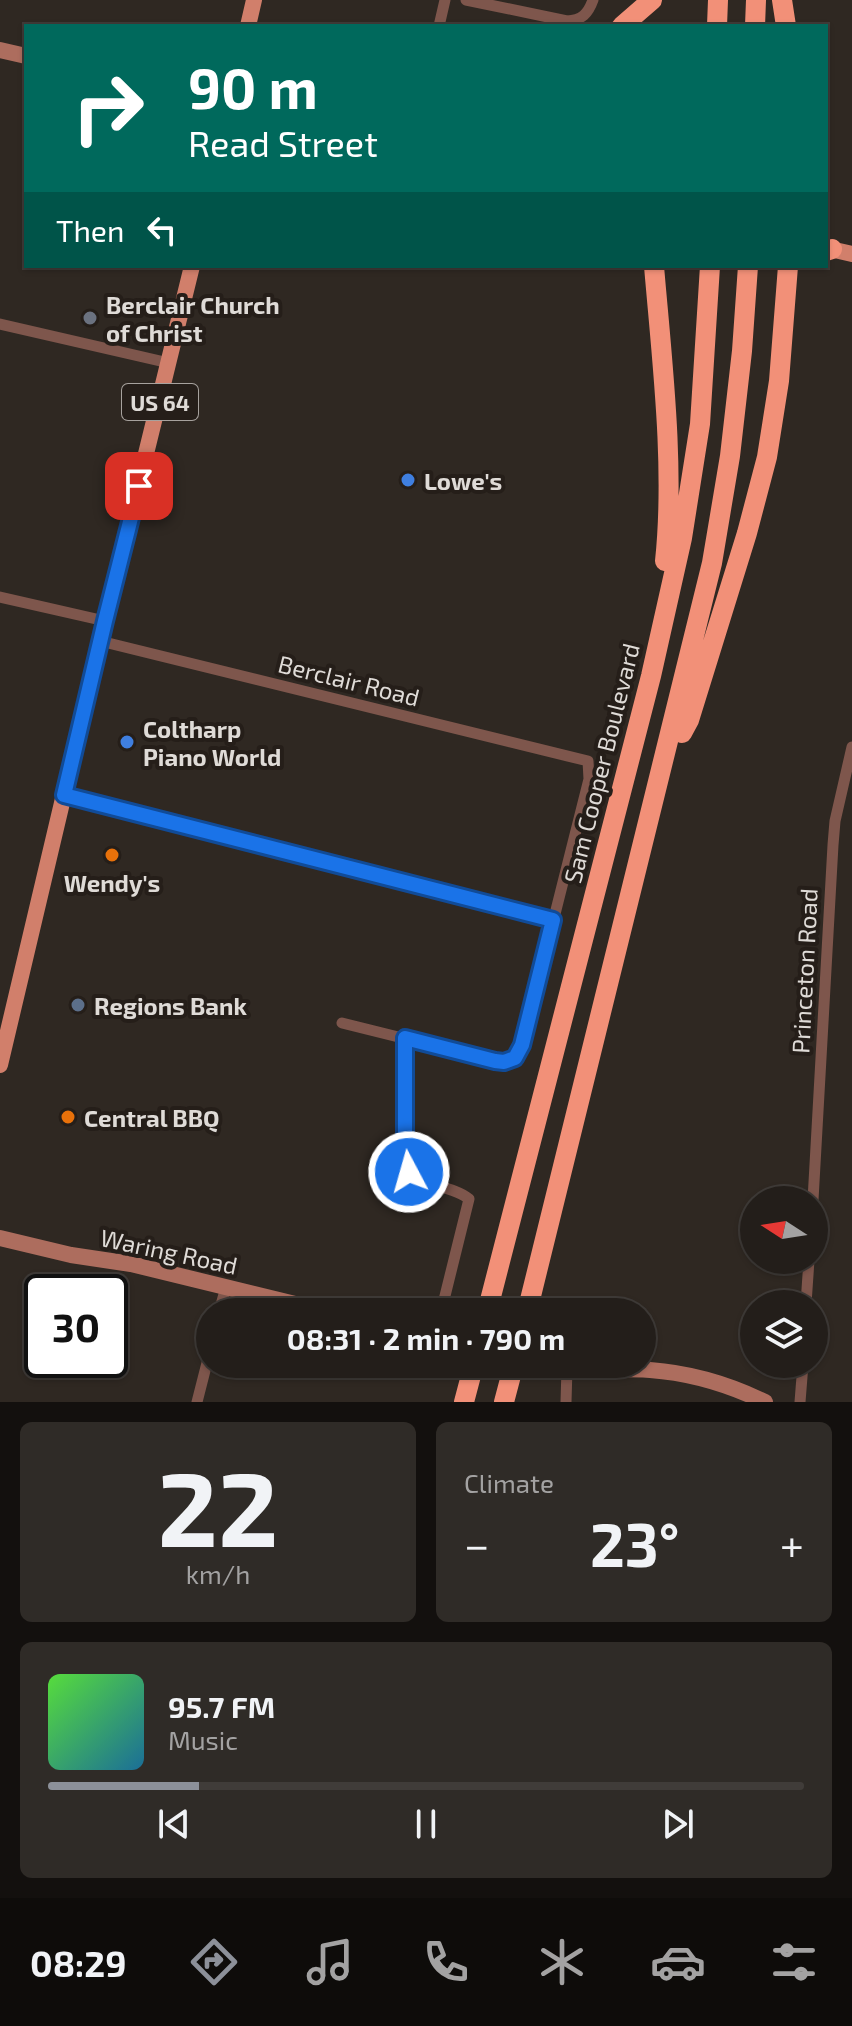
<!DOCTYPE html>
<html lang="en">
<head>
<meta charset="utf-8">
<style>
	:root { --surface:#231e1a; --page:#2f2b27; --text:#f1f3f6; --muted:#a3a2a2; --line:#403c39; --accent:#8c9099 }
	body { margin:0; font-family:"Exo 2",sans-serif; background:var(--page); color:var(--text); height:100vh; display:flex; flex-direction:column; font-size:30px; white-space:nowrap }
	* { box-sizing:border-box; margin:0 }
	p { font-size:26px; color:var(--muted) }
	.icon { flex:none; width:44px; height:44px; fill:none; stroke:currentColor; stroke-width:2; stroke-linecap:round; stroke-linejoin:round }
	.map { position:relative; height:1402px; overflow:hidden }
	.details { display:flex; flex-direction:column; gap:20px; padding:20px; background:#13100e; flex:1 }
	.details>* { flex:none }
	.banner { position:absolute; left:24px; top:24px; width:804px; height:244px; border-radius:0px; box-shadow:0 2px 6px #0004,0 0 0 2px var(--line); background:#00695c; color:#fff; overflow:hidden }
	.needle { width:52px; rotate:282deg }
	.controls { position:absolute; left:740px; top:1186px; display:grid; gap:16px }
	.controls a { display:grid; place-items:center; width:88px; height:88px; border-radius:50%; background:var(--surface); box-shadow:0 2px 6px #0004,0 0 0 2px var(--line); font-size:40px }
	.speed { position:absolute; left:24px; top:1274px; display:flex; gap:16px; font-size:40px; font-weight:700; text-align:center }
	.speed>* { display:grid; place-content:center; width:104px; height:104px; border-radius:50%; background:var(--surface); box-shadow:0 2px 6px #0004,0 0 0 2px var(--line); line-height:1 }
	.speed .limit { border:4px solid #111; border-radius:12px; background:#fff; color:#111 }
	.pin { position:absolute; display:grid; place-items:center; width:68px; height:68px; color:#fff; margin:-34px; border-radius:16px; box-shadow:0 4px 12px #0006 }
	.me { position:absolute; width:88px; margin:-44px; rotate:354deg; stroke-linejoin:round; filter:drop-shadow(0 0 6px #0008) }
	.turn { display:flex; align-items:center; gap:28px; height:168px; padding:0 32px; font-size:36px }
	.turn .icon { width:104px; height:104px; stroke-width:2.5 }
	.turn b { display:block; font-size:56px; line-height:68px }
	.then { display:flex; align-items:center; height:76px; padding:0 32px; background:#0003; gap:16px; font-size:30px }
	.big { font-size:60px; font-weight:700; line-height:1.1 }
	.details .card { flex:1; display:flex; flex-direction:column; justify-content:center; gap:12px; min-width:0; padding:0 28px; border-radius:12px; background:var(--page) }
	.details .dial { align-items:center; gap:0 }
	.dial b { font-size:104px; line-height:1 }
	.song { display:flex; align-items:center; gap:24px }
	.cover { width:96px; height:96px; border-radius:12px; background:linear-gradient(135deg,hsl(110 70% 55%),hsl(200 70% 35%)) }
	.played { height:8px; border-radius:4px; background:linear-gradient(90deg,var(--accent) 20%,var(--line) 20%) }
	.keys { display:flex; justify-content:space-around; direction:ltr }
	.heat { display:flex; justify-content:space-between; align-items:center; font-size:44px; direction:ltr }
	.details .tiles { flex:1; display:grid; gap:20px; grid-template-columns:1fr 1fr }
	.card:last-child { grid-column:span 2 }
	.trip { position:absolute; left:196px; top:1298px; width:460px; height:80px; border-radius:40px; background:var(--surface); box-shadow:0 2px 6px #0004,0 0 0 2px var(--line); font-weight:700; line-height:80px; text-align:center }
	.menu { display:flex; height:128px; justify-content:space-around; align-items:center; background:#0e0c0a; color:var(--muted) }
	.menu .icon { width:56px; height:56px }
	.menu .on { color:var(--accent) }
	.menu b { font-size:36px; color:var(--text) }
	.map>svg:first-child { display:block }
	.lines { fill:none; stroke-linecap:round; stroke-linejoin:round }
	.street { stroke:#7e564c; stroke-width:11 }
	.secondary { stroke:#ad6d5e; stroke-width:16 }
	.primary { stroke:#d17f6b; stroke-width:16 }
	.highway { stroke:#f29078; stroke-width:20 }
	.route-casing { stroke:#114b97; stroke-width:20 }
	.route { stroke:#1a73e8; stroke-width:14 }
	.worship-dot { fill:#6b7280; stroke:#251e19; stroke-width:3 }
	.shop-dot { fill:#3f7fe0; stroke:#251e19; stroke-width:3 }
	.food-dot { fill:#e8710a; stroke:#251e19; stroke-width:3 }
	.service-dot { fill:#5c6f8a; stroke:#251e19; stroke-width:3 }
	.labels { text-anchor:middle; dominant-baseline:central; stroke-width:8; stroke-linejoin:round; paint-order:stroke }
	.shield { fill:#251e19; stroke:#a7a29e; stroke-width:2 }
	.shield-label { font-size:22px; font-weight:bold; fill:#dfdbd7 }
	.poi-label { font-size:24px; font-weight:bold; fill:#dfdbd7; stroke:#251e19; text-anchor:start }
	.street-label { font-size:24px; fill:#dfdbd7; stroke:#251e19 }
</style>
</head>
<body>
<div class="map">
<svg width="852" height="1402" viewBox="0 0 852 1402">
	<rect width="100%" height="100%" fill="#2f2822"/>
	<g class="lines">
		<!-- street -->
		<path class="street" d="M466 0 567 21C582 20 588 14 593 0
			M439 26 445 0
			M0 324 169 363
			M0 597 105 621
			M100 641 588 761 589 779 522 1045 515 1058 504 1062 495 1061 342 1023
			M64 795 553 920
			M405 1038V1159C406 1163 406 1168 408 1172 418 1186 453 1185 469 1199L441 1312
			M813 1200 833 845 835 821 852 747
			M806 1304 809 1260
			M219 1312 226 1287
			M197 1402 210 1351
			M566 1402 567 1368
			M800 1402 803 1364"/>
		<!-- secondary -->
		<path class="secondary" d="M0 50 26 56
			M0 1238 71 1255 131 1264 328 1312
			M543 1364C579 1371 614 1368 650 1370 691 1373 728 1384 765 1402"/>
		<!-- primary -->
		<path class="primary" d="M248 26 254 0
			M826 248 852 254
			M0 1065 105 621 192 266"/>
		<!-- highway -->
		<path class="highway" d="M782 0 786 26
			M622 26 652 0
			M717 26 718 0
			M755 26 756 0
			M826 251 832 249
			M654 266C662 361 675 467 665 561
			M682 733 689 720 747 533 767 457 779 381 788 266
			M487 1312 651 676 682 538 700 424 710 266
			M527 1312 712 563 730 456 742 351 748 266
			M464 1402 474 1364
			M504 1402 514 1364"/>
	</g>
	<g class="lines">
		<!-- route casing -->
		<g class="route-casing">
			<path id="route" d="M139 486 105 621 64 795 553 920 522 1045 515 1058 504 1062 495 1061 405 1038V1159L409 1172"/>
		</g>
		<!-- route -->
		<use href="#route" class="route"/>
	</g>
	<!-- markers -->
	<circle class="worship-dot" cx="90" cy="318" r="8"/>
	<g class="shop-dot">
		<circle cx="408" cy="480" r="8"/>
		<circle cx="127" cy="742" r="8"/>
	</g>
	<g class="food-dot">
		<circle cx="112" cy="855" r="8"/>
		<circle cx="68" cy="1117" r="8"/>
	</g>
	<circle class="service-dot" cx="78" cy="1005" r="8"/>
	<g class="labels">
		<!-- shield labels -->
		<rect class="shield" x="122" y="384" width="76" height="36" rx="6"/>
		<g class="shield-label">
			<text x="160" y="402">US 64</text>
		</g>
		<!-- poi labels -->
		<g class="poi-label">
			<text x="106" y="304">Berclair Church<tspan x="106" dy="28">of Christ</tspan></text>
			<text x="424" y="480">Lowe's</text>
			<text x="143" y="728">Coltharp<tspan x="143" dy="28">Piano World</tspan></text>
			<text x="112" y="882" text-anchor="middle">Wendy's</text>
			<text x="94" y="1005">Regions Bank</text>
			<text x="84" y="1117">Central BBQ</text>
		</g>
		<!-- street labels -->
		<g class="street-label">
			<text transform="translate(349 680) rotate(14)">Berclair Road</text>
			<text transform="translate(601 763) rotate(-76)">Sam Cooper Boulevard</text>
			<text transform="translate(804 971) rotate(-87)">Princeton Road</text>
			<text transform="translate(169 1251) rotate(12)">Waring Road</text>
		</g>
	</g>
</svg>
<div class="controls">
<a><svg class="needle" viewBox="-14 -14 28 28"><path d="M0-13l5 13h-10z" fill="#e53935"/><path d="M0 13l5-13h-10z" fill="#a3a2a2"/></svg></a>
<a><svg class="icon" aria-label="layers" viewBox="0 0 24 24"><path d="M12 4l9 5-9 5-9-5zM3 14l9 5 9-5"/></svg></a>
</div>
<div class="speed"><div class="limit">30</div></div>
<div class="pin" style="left:139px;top:486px;background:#d93025"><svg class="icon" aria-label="arrive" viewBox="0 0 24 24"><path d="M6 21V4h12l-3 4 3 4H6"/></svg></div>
<svg class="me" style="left:409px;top:1172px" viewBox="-20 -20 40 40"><circle r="17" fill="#1a73e8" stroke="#fff" stroke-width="3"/><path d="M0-11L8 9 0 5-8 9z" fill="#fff"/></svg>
<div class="trip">08:31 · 2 min · 790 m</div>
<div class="banner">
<div class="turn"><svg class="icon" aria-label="right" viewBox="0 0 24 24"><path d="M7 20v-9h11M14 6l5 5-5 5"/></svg><div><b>90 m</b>Read Street</div></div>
<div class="then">Then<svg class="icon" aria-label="left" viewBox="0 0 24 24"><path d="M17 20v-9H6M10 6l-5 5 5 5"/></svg></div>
</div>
</div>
<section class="details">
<div class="tiles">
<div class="card dial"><b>22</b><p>km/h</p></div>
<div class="card"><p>Climate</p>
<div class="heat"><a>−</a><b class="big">23°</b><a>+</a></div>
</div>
<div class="card">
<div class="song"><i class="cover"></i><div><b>95.7 FM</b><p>Music</p></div></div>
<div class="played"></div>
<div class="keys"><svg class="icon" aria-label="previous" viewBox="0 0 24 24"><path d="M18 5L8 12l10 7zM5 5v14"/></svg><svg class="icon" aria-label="pause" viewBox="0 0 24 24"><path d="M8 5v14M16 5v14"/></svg><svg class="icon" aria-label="next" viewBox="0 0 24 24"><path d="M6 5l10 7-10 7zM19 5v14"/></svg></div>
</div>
</div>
</section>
<nav class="menu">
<b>08:29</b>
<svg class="icon on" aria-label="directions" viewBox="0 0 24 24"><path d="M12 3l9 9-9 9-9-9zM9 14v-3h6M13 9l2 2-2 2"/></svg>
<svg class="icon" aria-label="music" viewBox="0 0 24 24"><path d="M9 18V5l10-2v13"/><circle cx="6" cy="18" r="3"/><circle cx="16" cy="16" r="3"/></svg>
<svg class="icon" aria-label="phone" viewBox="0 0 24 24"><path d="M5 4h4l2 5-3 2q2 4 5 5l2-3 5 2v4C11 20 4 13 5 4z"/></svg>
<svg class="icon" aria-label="climate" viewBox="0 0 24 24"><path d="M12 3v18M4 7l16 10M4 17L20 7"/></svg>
<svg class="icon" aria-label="car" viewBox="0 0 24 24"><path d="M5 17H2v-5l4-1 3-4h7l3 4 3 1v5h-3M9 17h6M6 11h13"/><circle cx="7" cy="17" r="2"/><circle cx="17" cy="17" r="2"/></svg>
<svg class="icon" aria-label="filters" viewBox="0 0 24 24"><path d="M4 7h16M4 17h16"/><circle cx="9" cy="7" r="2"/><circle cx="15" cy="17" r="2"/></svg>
</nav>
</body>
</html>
